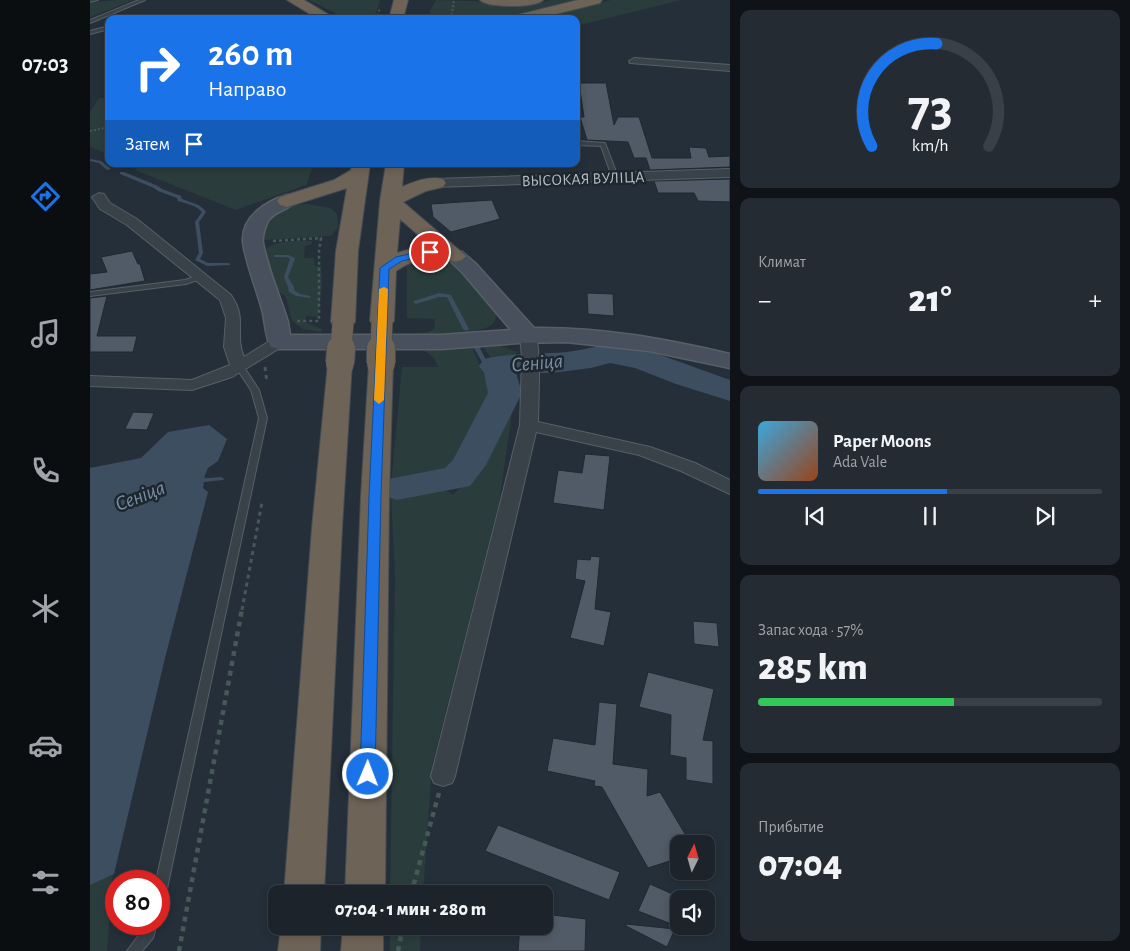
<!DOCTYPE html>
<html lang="ru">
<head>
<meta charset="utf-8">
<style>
	:root { --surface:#1c232b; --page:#252b33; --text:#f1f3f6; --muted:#a0a4a9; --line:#3a4047; --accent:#1a73e8 }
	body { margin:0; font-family:"Alegreya Sans",sans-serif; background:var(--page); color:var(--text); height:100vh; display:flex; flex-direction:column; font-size:19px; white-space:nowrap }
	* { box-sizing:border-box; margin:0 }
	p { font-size:16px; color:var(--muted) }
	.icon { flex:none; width:28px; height:28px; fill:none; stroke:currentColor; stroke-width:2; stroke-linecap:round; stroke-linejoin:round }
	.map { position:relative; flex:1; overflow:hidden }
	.drawer { display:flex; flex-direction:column; gap:10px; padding:10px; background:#0f1318; width:400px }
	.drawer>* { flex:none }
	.top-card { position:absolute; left:15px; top:15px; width:475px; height:152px; border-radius:10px; box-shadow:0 2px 8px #0003,0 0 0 1px var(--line); background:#1a73e8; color:#fff; overflow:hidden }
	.needle { width:32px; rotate:5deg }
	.controls { position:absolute; left:580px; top:835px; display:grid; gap:10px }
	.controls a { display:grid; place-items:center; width:45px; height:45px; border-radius:10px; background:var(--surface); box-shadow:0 2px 8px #0003,0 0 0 1px var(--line); font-size:25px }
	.speed { position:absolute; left:15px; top:870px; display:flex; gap:10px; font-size:25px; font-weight:700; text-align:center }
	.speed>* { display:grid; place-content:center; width:65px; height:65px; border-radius:50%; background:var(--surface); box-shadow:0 2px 8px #0003,0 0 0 1px var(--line); line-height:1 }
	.speed .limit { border:8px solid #d22; background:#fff; color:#111 }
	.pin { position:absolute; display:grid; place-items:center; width:42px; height:42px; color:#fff; margin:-21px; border:2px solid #fff; border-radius:50%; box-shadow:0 1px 5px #0007 }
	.me { position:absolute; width:55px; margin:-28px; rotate:1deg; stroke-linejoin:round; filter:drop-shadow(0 0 4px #0008) }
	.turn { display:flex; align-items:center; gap:18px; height:105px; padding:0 20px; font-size:22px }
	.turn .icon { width:65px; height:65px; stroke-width:2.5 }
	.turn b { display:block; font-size:35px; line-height:42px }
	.then { display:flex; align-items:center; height:48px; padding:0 20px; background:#0003; gap:10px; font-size:19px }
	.big { font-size:38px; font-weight:800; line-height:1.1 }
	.drawer .widget { flex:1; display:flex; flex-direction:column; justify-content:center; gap:8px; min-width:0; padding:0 18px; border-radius:10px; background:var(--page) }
	.drawer .dial { align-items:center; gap:0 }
	.dial svg { height:130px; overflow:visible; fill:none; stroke:var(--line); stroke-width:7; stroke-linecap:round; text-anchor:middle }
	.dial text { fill:var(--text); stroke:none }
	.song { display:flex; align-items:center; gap:15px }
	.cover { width:60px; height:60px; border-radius:8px; background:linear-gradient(135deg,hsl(200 70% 55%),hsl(20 70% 35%)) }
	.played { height:5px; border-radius:2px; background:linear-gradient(90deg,var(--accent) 55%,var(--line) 55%) }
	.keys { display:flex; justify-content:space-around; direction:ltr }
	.heat { display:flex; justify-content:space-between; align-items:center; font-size:28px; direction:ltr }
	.charge { height:8px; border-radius:4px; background:linear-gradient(90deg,#34c759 57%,var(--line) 0) }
	.trip { position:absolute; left:178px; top:885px; width:285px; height:50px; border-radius:10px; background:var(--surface); box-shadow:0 2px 8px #0003,0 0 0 1px var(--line); font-weight:800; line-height:50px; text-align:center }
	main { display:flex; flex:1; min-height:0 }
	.tab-bar { display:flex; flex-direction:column; width:90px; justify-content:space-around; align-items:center; background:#0b0e11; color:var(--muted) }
	.tab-bar .icon { width:35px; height:35px }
	.tab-bar .selected { color:var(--accent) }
	.tab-bar b { font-size:22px; color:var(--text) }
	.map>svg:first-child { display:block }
	.green { fill:#2a3d3c }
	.water { fill:#3d4e60 }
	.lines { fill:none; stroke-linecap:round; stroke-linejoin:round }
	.stream { fill:#3d4e60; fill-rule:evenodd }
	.river { fill:#3d4e60; fill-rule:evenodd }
	.building { fill:#515b67; stroke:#202830 }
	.lane-casing { stroke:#575f67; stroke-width:2 }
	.street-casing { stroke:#575f67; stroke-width:2 }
	.secondary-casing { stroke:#575f67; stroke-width:3 }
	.highway-casing { stroke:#444c54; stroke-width:2 }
	.path-far3 { stroke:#475859; stroke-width:2; stroke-dasharray:2 2; stroke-linecap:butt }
	.path-far2 { stroke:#475859; stroke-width:2.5; stroke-dasharray:3 3; stroke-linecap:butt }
	.path-far1 { stroke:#475859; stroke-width:3; stroke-dasharray:4 4; stroke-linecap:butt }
	.path { stroke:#475859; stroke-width:4.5; stroke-dasharray:5 5; stroke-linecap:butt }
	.lane { fill:#394149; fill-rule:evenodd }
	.street { fill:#394149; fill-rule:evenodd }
	.secondary { fill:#47505c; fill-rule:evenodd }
	.highway { fill:#6e6357; fill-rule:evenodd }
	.highway-bridge-far1-casing { stroke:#444c54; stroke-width:22; stroke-linecap:butt }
	.highway-bridge-casing { stroke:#444c54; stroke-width:30; stroke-linecap:butt }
	.highway-bridge-far1 { stroke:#6e6357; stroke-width:21 }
	.highway-bridge { stroke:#6e6357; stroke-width:28 }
	.route { fill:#1a73e8; stroke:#114b97 }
	.slow { fill:#f59e0b }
	.labels { text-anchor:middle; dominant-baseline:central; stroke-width:5; stroke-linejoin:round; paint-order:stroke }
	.far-street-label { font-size:16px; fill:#b4bcc5; stroke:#1e262e }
	.water-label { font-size:21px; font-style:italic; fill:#788ea5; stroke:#1e262e }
</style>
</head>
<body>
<main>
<nav class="tab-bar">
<b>07:03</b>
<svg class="icon selected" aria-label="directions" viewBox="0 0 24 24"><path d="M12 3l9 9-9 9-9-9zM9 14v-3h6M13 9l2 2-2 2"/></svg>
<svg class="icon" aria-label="music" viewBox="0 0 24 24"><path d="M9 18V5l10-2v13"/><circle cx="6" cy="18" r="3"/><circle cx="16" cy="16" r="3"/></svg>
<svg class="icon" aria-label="phone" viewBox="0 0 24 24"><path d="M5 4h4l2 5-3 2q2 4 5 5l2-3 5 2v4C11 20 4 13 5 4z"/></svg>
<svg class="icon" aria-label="climate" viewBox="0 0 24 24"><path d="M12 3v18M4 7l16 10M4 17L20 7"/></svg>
<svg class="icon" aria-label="car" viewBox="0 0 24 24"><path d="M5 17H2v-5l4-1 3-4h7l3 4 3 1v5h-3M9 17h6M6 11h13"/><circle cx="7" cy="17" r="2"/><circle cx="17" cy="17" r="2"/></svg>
<svg class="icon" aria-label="filters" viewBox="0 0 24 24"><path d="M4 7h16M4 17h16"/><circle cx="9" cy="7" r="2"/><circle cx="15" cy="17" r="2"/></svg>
</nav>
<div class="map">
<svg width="640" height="951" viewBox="0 0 640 951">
	<rect width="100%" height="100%" fill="#252f39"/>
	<!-- green -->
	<path class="green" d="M26 0H44L0 17V3Z
		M219 0H290L284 19H257Z
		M346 0 445 3 461 0H484L408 19H339L340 11Z
		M521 0H591L486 26V19H445Z
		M9 98H19V155L0 147V112Z
		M53 164H224L216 185 146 210 45 170Z
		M217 204 240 208 247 214 248 227 241 236 173 240 172 234 177 218 200 205Z
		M222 241V244L215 246 214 258H224L225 266H231L232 285 228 317 216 316 215 322 232 329 231 332 213 329 202 321 196 297 186 289 174 251C184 239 207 241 222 241Z
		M340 257 356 260 364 264 401 305 406 311C406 317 406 322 401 325 387 336 338 334 320 335L338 332 344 329 345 319 317 318V266L321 261Z
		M399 341 426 352 427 361H403L393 347 383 350 396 379 408 391 391 424 354 476 301 485 312 367H348C344 355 337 351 326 348Z
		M425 373 422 413 409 503 342 765 333 894H300L305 577 301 494 349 486 363 495 385 472 421 393 416 375Z
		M23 872 17 951H0V883Z
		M300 926H331L330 951H300Z"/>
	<!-- water -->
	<path class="water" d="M119 425 137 439 128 461 118 468 115 475 113 488 118 492 75 658 24 874 0 885V468L51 458 78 432Z"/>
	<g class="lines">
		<!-- stream -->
		<path class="stream" d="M0 159 11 161 21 169 17 170 9 163 0 161Z
			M30 172H34L68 186 72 189 91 196 92 199C101 203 110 203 116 212L109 222 113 253 110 259 118 263H138L140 264V265L117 266 105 260 109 253 105 222 112 212C106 205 97 204 88 201L87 198 68 191 64 188 30 174Z
			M184 255H198L205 258V259L198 277 204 287V290L210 294 220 296V298L206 296 199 292 198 287 194 277 200 259 197 257H184Z
			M349 293 361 295 379 329 378 330H374L373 329 357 297H349L326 304 323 302 324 301Z
			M387 346 390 348 397 362 407 365 408 366 407 367 405 368 393 364 384 348Z
			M131 477 133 478 134 479 133 480 105 483 102 481 105 479Z"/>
		<!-- river -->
		<path class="river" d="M519 344 565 353 640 380V401L586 384 545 368 520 363 501 368 462 373H426L432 393 396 465 380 486 307 500 294 496 289 488 294 480 355 468 363 460 398 393 394 373 389 366 394 359C416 354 438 354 460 353 480 353 500 348 519 344Z"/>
	</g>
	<!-- building -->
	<path class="building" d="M489 83H516L524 125 528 117H549L562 158H601L599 147 616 148 619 157 640 156V167L560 170 556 158H544L538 142 497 140 490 117H494Z
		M640 179V202L608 201 604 193H568L564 181Z
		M402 200 410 219 361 232 343 217 341 204Z
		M42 251 48 264H50L55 281 0 290V274L17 272 11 257Z
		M497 293 523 294 524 316 498 314Z
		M17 296 7 336H47L43 352H0V298Z
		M43 412 64 413 57 430 35 429Z
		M495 454 520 456 514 510 463 503 468 470 492 473Z
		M501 556 510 557 505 609 521 612 514 646 480 638 495 581 485 579 487 559 500 560Z
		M603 621 627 623 629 647 604 644Z
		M558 672 624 689 613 740 623 741V784L596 780V758L580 755 581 715 549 707Z
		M509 702 527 704 523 764 558 769 557 796 570 792 601 844H589V858L558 868 512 787 504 786 505 781 457 771 463 738 505 745Z
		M408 825 530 872 519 900 395 851Z
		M560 884 589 897V927L548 911Z
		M454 914 496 919 495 951H428L430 926H454Z
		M536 924 585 929 577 947 536 926Z"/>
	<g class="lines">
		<!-- lane casing -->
		<g class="lane-casing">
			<path id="lane" d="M0 0H8L0 2Z
				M49 0H55L0 23V20Z
				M19 26V29L0 34V31Z
				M486 141 515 143 528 177 527 178 522 177 511 146 486 145Z
				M111 275 114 277 113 278 96 284 0 296V292L95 280Z
				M146 364H152L169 390 177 418 75 898 73 902 69 904V881H66L169 418 161 390 145 366Z
				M55 924H67L63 938 52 951H37L52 931Z"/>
		</g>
		<!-- street casing -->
		<g class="street-casing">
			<path id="street" d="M544 58 640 65V71L540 63 539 61Z
				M640 169V177L346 187 339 183 346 179Z
				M9 193 14 194 20 203 47 219 141 295C158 319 144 334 154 357L183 339H195L197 342 195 345 142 377 102 390 0 386V376L102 380 140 365 134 347 136 318 130 300 37 225 10 209 2 197Z
				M438 330 444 332C452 344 448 404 448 422L560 447 605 463 640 480V494L591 471 549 455 446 432 365 776 362 783 353 786 344 783 341 776 430 425 432 357 430 335 432 332Z"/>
		</g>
		<!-- secondary casing -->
		<g class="secondary-casing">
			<path id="secondary" d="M197 195 204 197 206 201C200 210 185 210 178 221 175 227 172 237 173 243 178 270 190 296 198 322L200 335H351L421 330 372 272 355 256 358 252 365 250 372 252 386 264 444 328C511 327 576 339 640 354V368L559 351 476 342 429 343 351 349H189L181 347C175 338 175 317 171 306 166 288 155 260 153 242 151 217 176 201 197 195Z"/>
		</g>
		<!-- highway casing -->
		<g class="highway-casing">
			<path id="highway" d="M197 0H214L246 19H228Z
				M304 0H318L313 19H299Z
				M390 0H453C446 8 397 8 390 0Z
				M488 0H512L510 3 446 19H421L423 16Z
				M262 164H280L268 251 265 322 261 327 253 329 245 327 241 322 246 251 257 188 197 207 190 205 187 201 190 197 244 180 261 170Z
				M296 164H314L312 187C325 181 339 176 353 179L356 183 353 187 336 191 313 202 376 256 372 260C364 263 357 260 348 259 332 258 319 262 306 271L304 321 300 326 292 328 284 326 280 321 290 201ZM310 219 341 246 328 247 307 253Z
				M250 356 259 358 262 363 252 528 234 894H194L222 528 238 363 241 358Z
				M291 356 300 358 303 363 299 496 295 894H255L271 496 279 363 282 358Z
				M191 926H231L230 951H188Z
				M253 926H293V951H251Z"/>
		</g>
		<!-- path-far3 -->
		<path class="path-far3" d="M286 19 290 8
			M361 19 364 0
			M0 131 19 127"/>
		<!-- path-far2 -->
		<path class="path-far2" d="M183 241 231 238 229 251V321H207"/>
		<!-- path-far1 -->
		<path class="path-far1" d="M175 367 177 383
			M152 610 172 502"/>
		<!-- path -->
		<path class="path" d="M321 894 349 793
			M89 951 152 609
			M308 951 313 926"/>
		<!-- lane -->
		<use href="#lane" class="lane"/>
		<!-- street -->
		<use href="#street" class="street"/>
		<!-- secondary -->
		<use href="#secondary" class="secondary"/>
		<!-- highway -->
		<use href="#highway" class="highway"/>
		<!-- highway-bridge-far1 casing -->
		<g class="highway-bridge-far1-casing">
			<path id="highway-bridge-far1" d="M251 350 253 322
				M291 350 292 321"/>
		</g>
		<!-- highway-bridge casing -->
		<g class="highway-bridge-casing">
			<path id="highway-bridge" d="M250 363 251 349
				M291 363V349"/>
		</g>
		<!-- highway-bridge-far1 -->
		<use href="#highway-bridge-far1" class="highway-bridge-far1"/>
		<!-- highway-bridge -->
		<use href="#highway-bridge" class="highway-bridge"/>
	</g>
	<!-- route -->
	<path class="route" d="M340 249 343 250V254L312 261 299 269 291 496 285 774 283 779 278 780 273 779 270 774 279 496 290 268 306 257Z"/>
	<!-- slow -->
	<path class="slow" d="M294 287 298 289 294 400 289 404 284 400 289 289Z"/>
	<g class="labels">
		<!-- far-street labels -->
		<g class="far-street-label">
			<text transform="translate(493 179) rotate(-2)">ВЫСОКАЯ ВУЛІЦА</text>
		</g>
		<!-- water labels -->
		<g class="water-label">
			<text transform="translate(447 363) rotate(-5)">Сеніца</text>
			<text transform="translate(50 496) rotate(-21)">Сеніца</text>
		</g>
	</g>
</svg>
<div class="controls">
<a><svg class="needle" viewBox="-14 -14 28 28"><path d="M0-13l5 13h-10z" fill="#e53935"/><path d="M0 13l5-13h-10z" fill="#a0a4a9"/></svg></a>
<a><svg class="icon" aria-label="sound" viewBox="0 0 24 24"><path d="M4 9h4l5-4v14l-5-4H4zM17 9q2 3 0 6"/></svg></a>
</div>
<div class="speed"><div class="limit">80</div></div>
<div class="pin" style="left:340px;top:252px;background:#d93025"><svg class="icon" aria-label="arrive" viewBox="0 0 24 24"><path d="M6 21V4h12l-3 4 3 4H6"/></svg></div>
<svg class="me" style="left:278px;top:774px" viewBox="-20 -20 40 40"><circle r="17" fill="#1a73e8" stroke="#fff" stroke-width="3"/><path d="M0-11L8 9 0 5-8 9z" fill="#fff"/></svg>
<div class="trip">07:04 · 1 мин · 280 m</div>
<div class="top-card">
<div class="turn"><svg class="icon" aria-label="right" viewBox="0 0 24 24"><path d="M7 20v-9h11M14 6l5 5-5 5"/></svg><div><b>260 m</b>Направо</div></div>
<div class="then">Затем<svg class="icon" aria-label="arrive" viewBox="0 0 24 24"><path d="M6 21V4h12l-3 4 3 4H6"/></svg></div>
</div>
</div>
<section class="drawer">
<div class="widget dial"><svg viewBox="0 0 100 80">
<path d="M14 69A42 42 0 1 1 86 69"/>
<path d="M14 69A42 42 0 0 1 54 6" stroke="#1a73e8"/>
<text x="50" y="56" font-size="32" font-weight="700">73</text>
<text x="50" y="72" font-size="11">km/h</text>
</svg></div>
<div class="widget"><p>Климат</p>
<div class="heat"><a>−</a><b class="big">21°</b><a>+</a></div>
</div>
<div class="widget">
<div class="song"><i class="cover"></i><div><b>Paper Moons</b><p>Ada Vale</p></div></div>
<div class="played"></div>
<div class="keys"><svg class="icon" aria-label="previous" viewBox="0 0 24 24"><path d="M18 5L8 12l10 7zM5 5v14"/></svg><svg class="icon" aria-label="pause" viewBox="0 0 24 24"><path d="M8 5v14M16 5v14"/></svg><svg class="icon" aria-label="next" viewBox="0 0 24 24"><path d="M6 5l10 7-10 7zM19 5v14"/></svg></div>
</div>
<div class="widget"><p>Запас хода · 57%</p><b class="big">285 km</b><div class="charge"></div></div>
<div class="widget"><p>Прибытие</p><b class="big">07:04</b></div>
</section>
</main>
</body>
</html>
